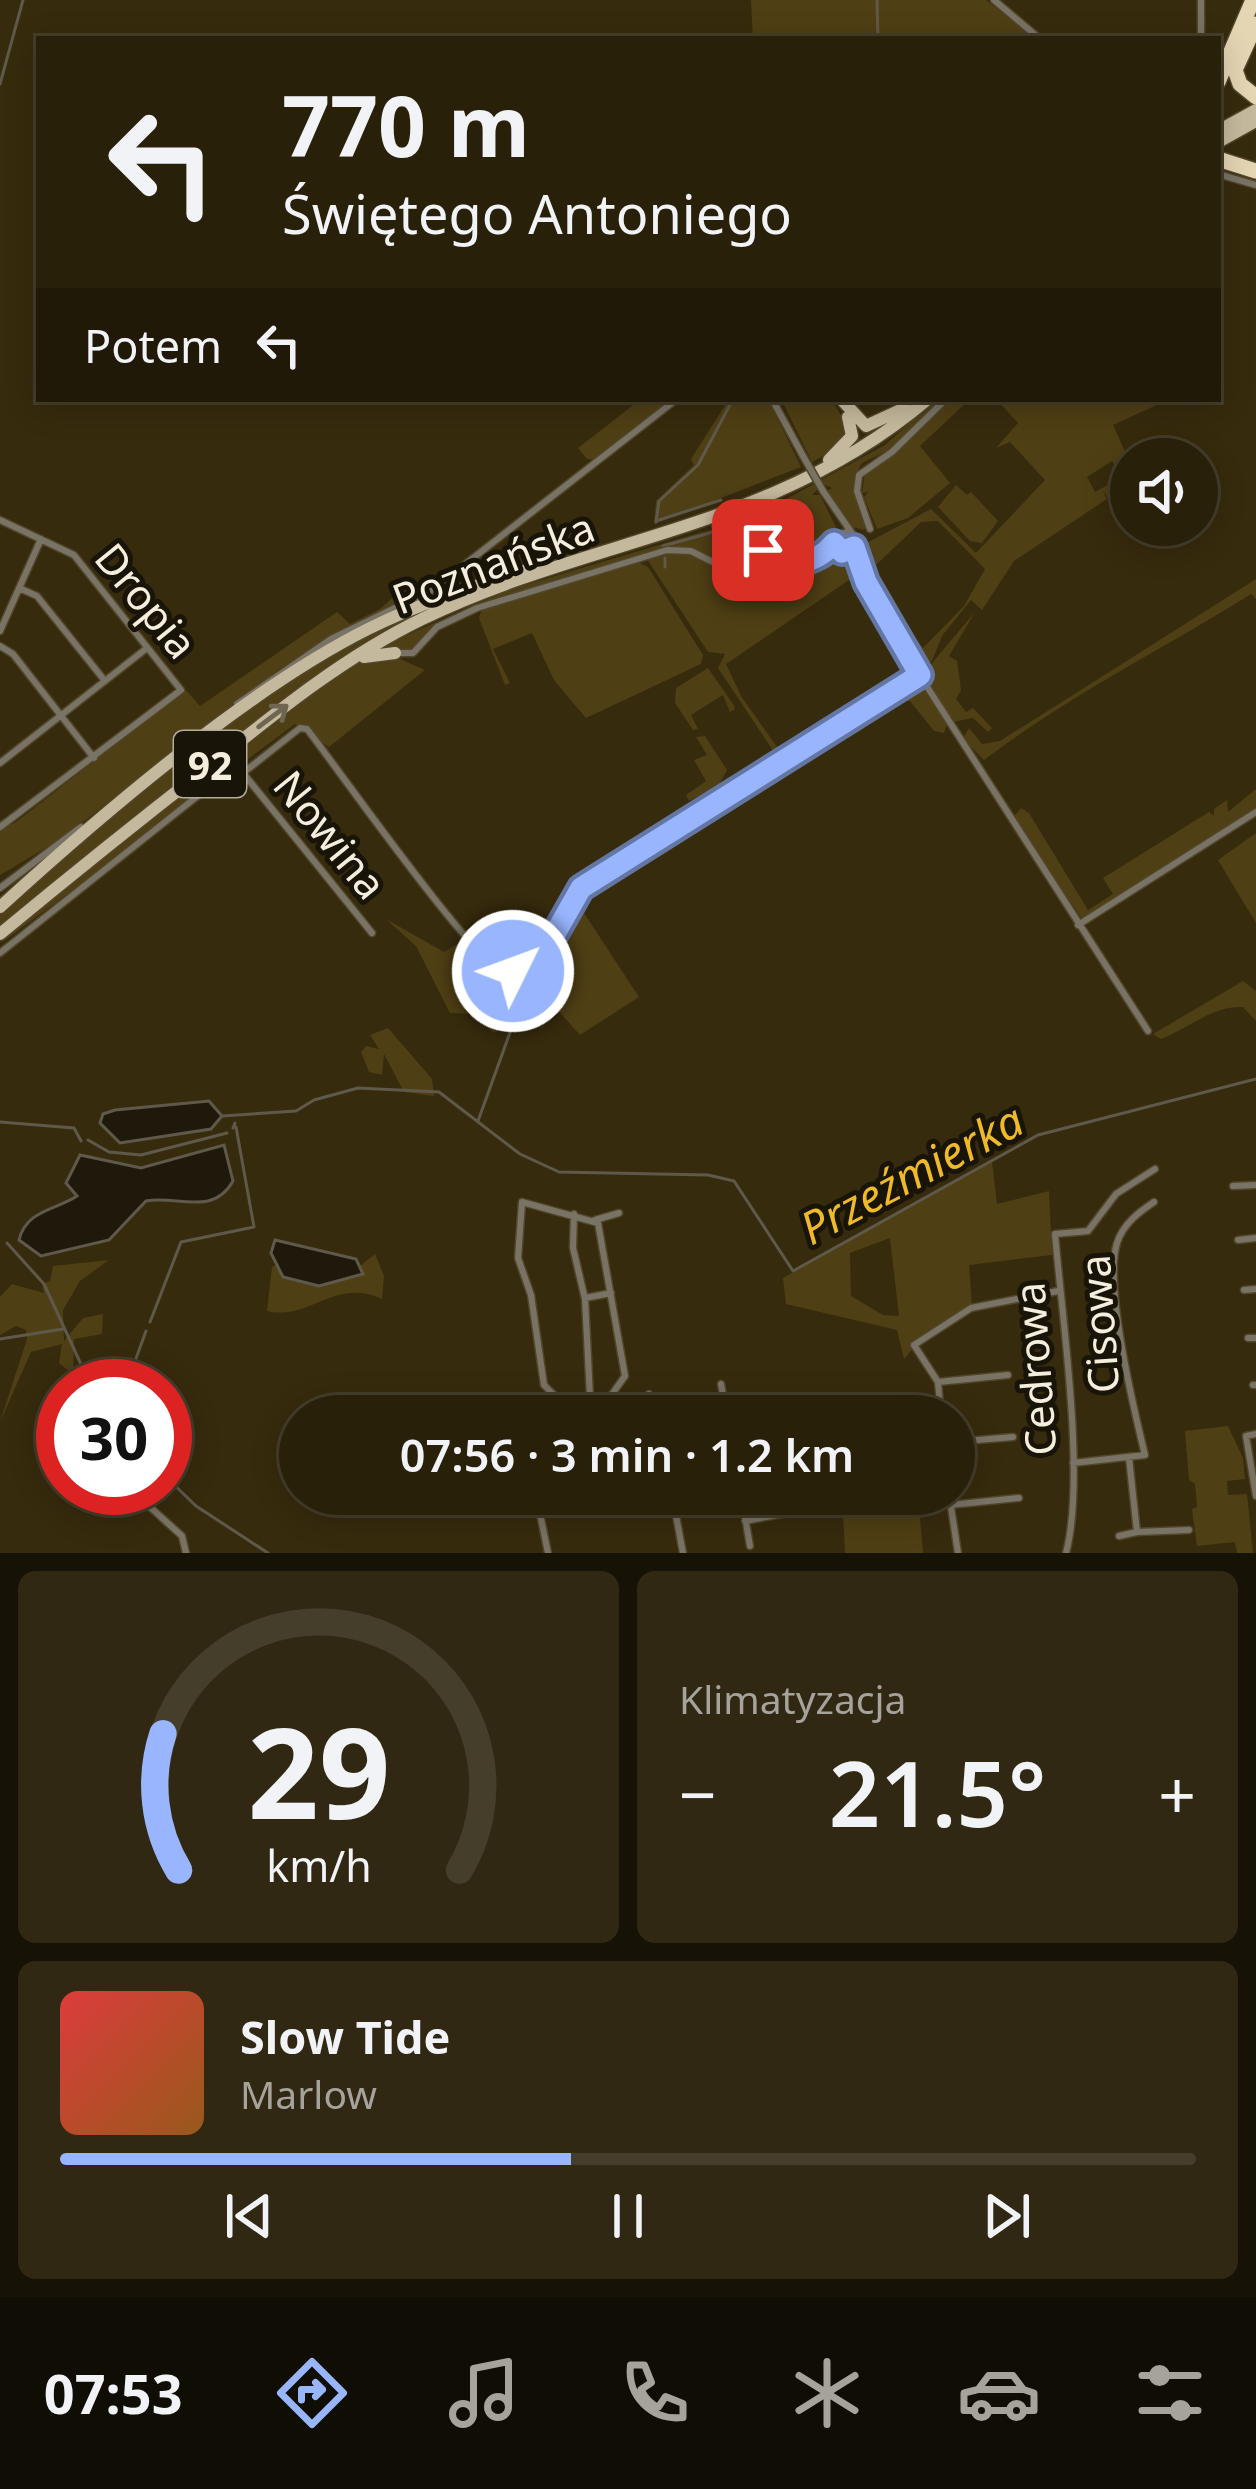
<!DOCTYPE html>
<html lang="pl">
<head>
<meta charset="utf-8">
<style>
	:root { --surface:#29200a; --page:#312813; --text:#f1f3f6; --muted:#a5a39c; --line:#453e2b; --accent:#98b5fd }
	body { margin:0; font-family:"Noto Sans",sans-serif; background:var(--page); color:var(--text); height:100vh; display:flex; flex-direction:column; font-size:45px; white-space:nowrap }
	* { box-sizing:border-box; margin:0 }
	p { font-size:39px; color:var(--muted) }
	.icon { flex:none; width:66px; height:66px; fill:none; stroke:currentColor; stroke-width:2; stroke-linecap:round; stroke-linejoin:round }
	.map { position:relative; height:1553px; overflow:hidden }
	.drawer { display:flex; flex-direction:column; gap:18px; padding:18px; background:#171206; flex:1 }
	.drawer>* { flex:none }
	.hud { position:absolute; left:36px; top:36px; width:1185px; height:366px; border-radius:0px; box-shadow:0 6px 30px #0003,0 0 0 3px var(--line); background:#29200a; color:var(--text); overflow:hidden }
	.controls { position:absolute; left:1110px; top:438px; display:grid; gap:24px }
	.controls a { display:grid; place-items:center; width:108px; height:108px; border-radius:50%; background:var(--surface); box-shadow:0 6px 30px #0003,0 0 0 3px var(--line); font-size:60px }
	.speed { position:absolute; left:36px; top:1359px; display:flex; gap:24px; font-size:60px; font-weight:700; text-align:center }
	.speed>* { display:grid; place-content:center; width:156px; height:156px; border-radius:50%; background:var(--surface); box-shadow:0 6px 30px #0003,0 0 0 3px var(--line); line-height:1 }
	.speed .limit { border:18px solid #d22; background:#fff; color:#111 }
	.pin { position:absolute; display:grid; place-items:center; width:102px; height:102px; color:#fff; margin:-51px; border-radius:24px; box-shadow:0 6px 18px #0006 }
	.me { position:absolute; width:132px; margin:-66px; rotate:48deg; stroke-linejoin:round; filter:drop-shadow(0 0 9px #0008) }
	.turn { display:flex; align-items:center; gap:42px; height:252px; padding:0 48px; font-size:54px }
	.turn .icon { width:156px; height:156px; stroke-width:2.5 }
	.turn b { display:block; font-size:84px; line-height:102px }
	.then { display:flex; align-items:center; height:114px; padding:0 48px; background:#0003; gap:24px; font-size:45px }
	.big { font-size:90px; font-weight:600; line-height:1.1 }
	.drawer .widget { flex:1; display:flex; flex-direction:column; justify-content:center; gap:18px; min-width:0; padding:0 42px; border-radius:18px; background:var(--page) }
	.drawer .dial { align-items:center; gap:0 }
	.dial svg { height:312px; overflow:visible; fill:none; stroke:var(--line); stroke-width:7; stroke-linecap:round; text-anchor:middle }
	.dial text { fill:var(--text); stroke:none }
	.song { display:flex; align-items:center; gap:36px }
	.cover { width:144px; height:144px; border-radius:18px; background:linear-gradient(135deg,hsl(0 70% 55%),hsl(30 70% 35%)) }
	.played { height:12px; border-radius:6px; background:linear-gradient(90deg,var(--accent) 45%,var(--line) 45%) }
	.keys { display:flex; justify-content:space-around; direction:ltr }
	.heat { display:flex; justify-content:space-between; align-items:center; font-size:66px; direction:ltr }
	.drawer .tiles { flex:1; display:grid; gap:18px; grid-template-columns:1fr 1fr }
	.widget:last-child { grid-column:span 2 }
	.trip { position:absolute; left:279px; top:1395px; width:696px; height:120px; border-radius:60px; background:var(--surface); box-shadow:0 6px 30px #0003,0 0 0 3px var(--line); font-weight:600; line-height:120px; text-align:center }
	.tabs { display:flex; height:192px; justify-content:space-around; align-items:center; background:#100d04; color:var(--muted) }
	.tabs .icon { width:84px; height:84px }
	.tabs .active { color:var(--accent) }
	.tabs b { font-size:54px; color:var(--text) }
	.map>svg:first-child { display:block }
	.green { fill:#4f3f14; fill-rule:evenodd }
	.water { fill:#1f190c; stroke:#5f594b; stroke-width:3 }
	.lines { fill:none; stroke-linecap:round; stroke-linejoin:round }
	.stream { stroke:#5f594b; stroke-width:3 }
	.street-casing { stroke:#52462a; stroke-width:9 }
	.primary-casing { stroke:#52462a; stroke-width:15 }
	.highway-casing { stroke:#52462a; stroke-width:18 }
	.street { stroke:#797365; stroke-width:6 }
	.primary { stroke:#c5b99d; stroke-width:12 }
	.highway { stroke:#e4d5b3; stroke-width:15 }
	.street-bridge-casing { stroke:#52462a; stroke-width:9; stroke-linecap:butt }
	.street-bridge { stroke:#797365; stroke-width:6 }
	.oneway { stroke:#6f6652 }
	.route-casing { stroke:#6376a4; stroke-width:30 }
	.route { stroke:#98b5fd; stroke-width:21 }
	.labels { text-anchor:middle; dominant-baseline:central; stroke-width:10; stroke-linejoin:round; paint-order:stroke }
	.shield { fill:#191408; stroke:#b3ad9d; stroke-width:3 }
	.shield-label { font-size:39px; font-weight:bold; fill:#f5eedd }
	.street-label { font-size:42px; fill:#f5eedd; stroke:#191408 }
	.water-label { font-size:45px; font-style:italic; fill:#efba27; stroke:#191408 }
</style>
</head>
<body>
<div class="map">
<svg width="1256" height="1553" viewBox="0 0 1256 1553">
	<rect width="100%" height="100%" fill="#372b0d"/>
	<!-- green -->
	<path class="green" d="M751 0H986L1036 39H753Z
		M641 399H670L595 460 587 459 578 448Z
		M729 399H768L801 467 654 524 656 501 694 465 691 459Z
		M781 399H831L849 428 841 446 812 462Z
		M919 399H924L853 452 781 491 477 593 369 645 283 706 0 929V911C113 812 250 687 386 623 571 535 749 535 919 399Z
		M936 399H942L891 449 862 463 857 472 854 490 868 523 864 530 848 526 825 492 832 488 823 484 812 495H820L836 527 832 543 782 562 765 550 754 527 759 514 885 445Z
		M951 399H970L920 446 950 483 908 518 877 529 864 497 868 492 862 493 865 473 895 454Z
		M996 399H1170L1113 425 1131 465V489L1121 495 1113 481 1121 475 1112 461 1087 477 1095 492 1111 483 1117 493 1109 498 1103 491 1107 499 1014 561 982 610 971 600 942 636 932 661 921 665 891 618 898 615 923 648 964 606 985 569 938 521 921 522 875 566V579L893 600 889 612 868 581 859 547 931 509 976 553 1045 480 1010 442 996 448 1018 423Z
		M956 485 967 495 971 492 998 521 982 543 970 541 938 507Z
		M726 525 737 526 768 568 753 580 691 548 675 547 477 605 430 629 410 651 376 649 508 590Z
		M673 552 697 556 753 586 844 555 889 626 881 631 849 580 726 664 741 696 782 754 780 761 718 668 725 654 708 652 647 559Z
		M638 562 648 567 703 655 701 664 586 718 554 680 532 633 493 649 510 683 505 685 479 618 482 609Z
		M1256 579V599L1251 594C1162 650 1074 692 984 760L963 739 969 728 982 744 1000 741Z
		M409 583 411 595 279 669 61 839 0 875V829L16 822 186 690 200 706 337 612 350 624 380 609Z
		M975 612 949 656 957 661 961 690 956 699 966 712 973 708 992 728 988 732 973 718 953 722 926 681 927 669Z
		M391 655 425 670 329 747 295 724 0 944 75 878 345 669 363 659Z
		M708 668 735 707 734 710 730 712 723 695 691 715 698 729 693 730 675 703 676 688Z
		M917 680 947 724 944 733 934 731 910 701 891 700 593 894 553 952H567L565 946 584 913 639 997 580 1035 531 980 525 983 511 975 554 939 581 891Z
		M705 736 727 770 720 783 735 785 697 811 691 803 713 790 689 801 686 795 706 781 694 760 707 755 696 737Z
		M1256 789V808L1082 919 1013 817 1021 808 1029 813 1088 910 1113 894 1103 878 1209 812 1214 816V809L1227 800 1228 812Z
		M1256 833V923L1218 860Z
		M386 919 444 952 457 944 504 999 494 1012 501 1028 494 1033 471 1014 450 1013 416 946Z
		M1243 981 1256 991V1021L1243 1007C1211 1006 1190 1028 1161 1039L1153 1034Z
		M388 1028 432 1079 434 1096 404 1092 384 1054 382 1075 369 1072 361 1052 366 1046 379 1049 370 1035Z
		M992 1161 997 1204 1049 1191 1052 1255 969 1265 972 1305 927 1332 904 1359 897 1330 786 1304 783 1278ZM890 1238 899 1316 883 1315 851 1296 850 1253Z
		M375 1254 384 1276 382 1299C335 1277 310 1321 267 1311L272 1267 278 1264C313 1292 321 1285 362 1274L360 1266Z
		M109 1260 80 1281 63 1310 64 1341 83 1318 103 1314 102 1334 74 1339 73 1374 59 1363 62 1344 31 1352 0 1422 27 1339 26 1330 16 1326 0 1335V1297L12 1284 44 1293 42 1284 50 1281 53 1266Z
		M1228 1426 1243 1458 1245 1479 1227 1481 1228 1495 1247 1494 1253 1553H1237L1235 1542 1197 1546 1192 1509 1197 1507 1195 1484 1189 1480 1185 1431Z
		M842 1494H918L923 1553H845Z"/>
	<!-- water -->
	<path class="water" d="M209 1101 222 1116 211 1129 120 1143 100 1123 103 1114 115 1110Z
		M224 1145 233 1181C213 1217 176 1195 146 1201L109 1240 41 1256 19 1240C26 1210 56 1210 77 1196L66 1183 80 1155 141 1168Z
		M275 1240 356 1259 363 1274 319 1286 283 1277 271 1253Z"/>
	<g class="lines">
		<!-- stream -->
		<path class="stream" d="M877 0 878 39
			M0 84 23 0
			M656 521 721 500
			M656 522 659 501 698 465 733 399
			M663 546 717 531
			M665 558V567
			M222 1116 296 1111 314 1100 358 1088 439 1092 520 1154 559 1172 708 1175 734 1181 793 1271 1038 1135 1256 1079
			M478 1121 529 980
			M0 1122 74 1128 81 1141
			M233 1128 235 1123
			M88 1140 109 1152 141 1155 227 1133
			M7 1243 44 1284 91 1386
			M150 1322 181 1242 254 1227 236 1127
			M0 1339 63 1329
			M126 1386 146 1331
			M165 1476 196 1506 268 1553"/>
		<!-- street casing -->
		<g class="street-casing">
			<path id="street" d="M994 0 1040 39
				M1201 39V0
				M1218 174 1256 185
				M772 399 803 456
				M823 491 856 539 852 550 842 552 835 537 849 531
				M0 520 74 555 181 690 0 827
				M870 529 857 491 859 475 892 452 946 399
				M855 547 866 582 924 682 1148 1031
				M828 556 842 552
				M767 581 811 563
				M19 588 37 596 105 681
				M0 631 41 539
				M0 646 13 654 94 758
				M395 653H413L437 627 477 608 667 550 691 551 754 583
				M237 704 331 639 432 590 677 399
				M0 763 147 648
				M243 773 300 728 307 729C336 766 477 967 505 973L552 937 581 888 920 675
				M243 773 372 933
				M0 888 81 827
				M1078 925 1256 812
				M0 953 229 771 243 773
				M1233 1186 1256 1185
				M522 1202 598 1223 625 1376 610 1397 562 1403 544 1385 531 1295 518 1258Z
				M574 1214 573 1248 585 1299 591 1416
				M595 1220 619 1213
				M1238 1240 1256 1238
				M1244 1290 1256 1289
				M585 1298 611 1293
				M1248 1338H1256
				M938 1382 1008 1375
				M721 1384 727 1416
				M1253 1385H1256
				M725 1408 773 1401
				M627 1416 649 1394 658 1416
				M941 1416 938 1382 914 1345 971 1308 1058 1291
				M1256 1434 1246 1436 1256 1496
				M954 1442 1013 1437
				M1129 1458 1137 1532 1189 1530
				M1073 1463 1145 1455C1134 1410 1104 1285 1117 1243 1123 1224 1139 1212 1154 1202
				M74 1488H75
				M129 1488 182 1536 186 1553
				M536 1494 548 1553
				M672 1494 683 1553
				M741 1494 750 1546
				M949 1494 958 1553
				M950 1505 1019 1498
				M745 1521 787 1513
				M1119 1536 1137 1532
				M1066 1553C1086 1477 1062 1318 1055 1234L1088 1231 1116 1194 1155 1169"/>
		</g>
		<!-- primary casing -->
		<g class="primary-casing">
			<path id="primary" d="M1218 131 1256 110
				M1218 142 1256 121
				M841 399 866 426 905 408
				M829 460 852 436 848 417
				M718 525 742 527 768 563 797 569
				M788 565 828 551 834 543
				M757 582 769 573 770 560
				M364 657 395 653
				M0 907C102 814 246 690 368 629 418 604 471 587 524 571
				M0 934C70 876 141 819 213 763 279 710 346 656 422 619 597 535 772 531 928 399"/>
		</g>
		<!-- highway casing -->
		<g class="highway-casing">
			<path id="highway" d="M1256 24 1235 70 1240 84 1256 97
				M1218 82 1253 0
				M1218 159 1256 171"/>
		</g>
		<!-- street -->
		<use href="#street" class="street"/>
		<!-- primary -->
		<use href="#primary" class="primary"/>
		<!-- highway -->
		<use href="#highway" class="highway"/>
		<!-- street-bridge casing -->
		<g class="street-bridge-casing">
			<path id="street-bridge" d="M803 456 823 491"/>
		</g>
		<!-- street-bridge -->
		<use href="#street-bridge" class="street-bridge"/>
	</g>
	<!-- one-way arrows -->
	<defs><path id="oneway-shaft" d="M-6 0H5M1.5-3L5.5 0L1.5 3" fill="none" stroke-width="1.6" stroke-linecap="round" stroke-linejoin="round" transform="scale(3)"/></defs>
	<use class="oneway" href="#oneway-shaft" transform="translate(273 716) rotate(-37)"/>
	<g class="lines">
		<!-- route casing -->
		<g class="route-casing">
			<path id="route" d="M513 971 556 932 581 888 920 675 866 582 854 547 842 552 834 543C817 564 782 572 763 550"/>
		</g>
		<!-- route -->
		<use href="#route" class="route"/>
	</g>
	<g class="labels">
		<!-- shield labels -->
		<rect class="shield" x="174" y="731" width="72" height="66" rx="9"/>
		<g class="shield-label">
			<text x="210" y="764">92</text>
		</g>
		<!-- street labels -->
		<g class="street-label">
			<text transform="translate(493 562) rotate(-21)">Poznańska</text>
			<text transform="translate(147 600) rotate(51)">Dropia</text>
			<text transform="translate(331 834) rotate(51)">Nowina</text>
			<text transform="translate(1098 1324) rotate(-94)">Cisowa</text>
			<text transform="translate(1034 1369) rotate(-94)">Cedrowa</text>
		</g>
		<!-- water labels -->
		<g class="water-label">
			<text transform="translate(911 1173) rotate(-28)">Przeźmierka</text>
		</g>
	</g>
</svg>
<div class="controls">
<a><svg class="icon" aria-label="sound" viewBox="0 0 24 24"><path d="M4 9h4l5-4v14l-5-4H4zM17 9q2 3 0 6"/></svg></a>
</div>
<div class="speed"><div class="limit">30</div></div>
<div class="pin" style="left:763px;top:550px;background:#d93025"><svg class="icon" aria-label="arrive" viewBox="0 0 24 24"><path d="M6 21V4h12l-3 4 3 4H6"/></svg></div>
<svg class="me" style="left:513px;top:971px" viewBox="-20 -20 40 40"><circle r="17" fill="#98b5fd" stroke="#fff" stroke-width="3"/><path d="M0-11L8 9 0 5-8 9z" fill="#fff"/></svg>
<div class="trip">07:56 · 3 min · 1.2 km</div>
<div class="hud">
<div class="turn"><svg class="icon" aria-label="left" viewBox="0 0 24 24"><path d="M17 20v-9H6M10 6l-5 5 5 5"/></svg><div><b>770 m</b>Świętego Antoniego</div></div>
<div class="then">Potem<svg class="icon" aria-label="left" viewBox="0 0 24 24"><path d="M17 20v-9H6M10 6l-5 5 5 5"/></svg></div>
</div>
</div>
<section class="drawer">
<div class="tiles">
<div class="widget dial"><svg viewBox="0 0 100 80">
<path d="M14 69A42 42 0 1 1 86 69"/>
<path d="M14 69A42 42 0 0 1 10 34" stroke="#98b5fd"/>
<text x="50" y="56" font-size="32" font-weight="700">29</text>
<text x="50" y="72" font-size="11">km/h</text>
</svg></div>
<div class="widget"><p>Klimatyzacja</p>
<div class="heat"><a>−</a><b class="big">21.5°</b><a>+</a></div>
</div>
<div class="widget">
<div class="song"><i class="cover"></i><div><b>Slow Tide</b><p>Marlow</p></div></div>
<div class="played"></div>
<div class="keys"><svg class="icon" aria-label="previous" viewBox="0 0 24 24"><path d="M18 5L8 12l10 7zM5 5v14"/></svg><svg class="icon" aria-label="pause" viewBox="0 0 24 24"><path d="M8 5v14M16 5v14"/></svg><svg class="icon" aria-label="next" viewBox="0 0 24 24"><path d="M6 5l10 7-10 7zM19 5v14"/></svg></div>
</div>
</div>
</section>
<nav class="tabs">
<b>07:53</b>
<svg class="icon active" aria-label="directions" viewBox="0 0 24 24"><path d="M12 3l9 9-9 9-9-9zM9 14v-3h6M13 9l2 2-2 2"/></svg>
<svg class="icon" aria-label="music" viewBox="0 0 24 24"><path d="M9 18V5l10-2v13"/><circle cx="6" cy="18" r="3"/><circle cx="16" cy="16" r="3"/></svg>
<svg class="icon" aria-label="phone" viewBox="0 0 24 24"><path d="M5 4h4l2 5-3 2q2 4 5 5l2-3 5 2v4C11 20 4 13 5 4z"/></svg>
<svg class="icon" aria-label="climate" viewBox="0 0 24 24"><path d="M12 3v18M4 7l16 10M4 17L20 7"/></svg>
<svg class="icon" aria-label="car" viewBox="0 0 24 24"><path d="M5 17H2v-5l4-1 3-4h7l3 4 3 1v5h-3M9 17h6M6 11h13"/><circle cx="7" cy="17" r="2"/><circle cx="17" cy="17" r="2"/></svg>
<svg class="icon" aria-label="filters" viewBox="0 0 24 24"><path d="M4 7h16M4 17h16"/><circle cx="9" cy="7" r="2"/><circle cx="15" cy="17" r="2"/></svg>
</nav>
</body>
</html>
